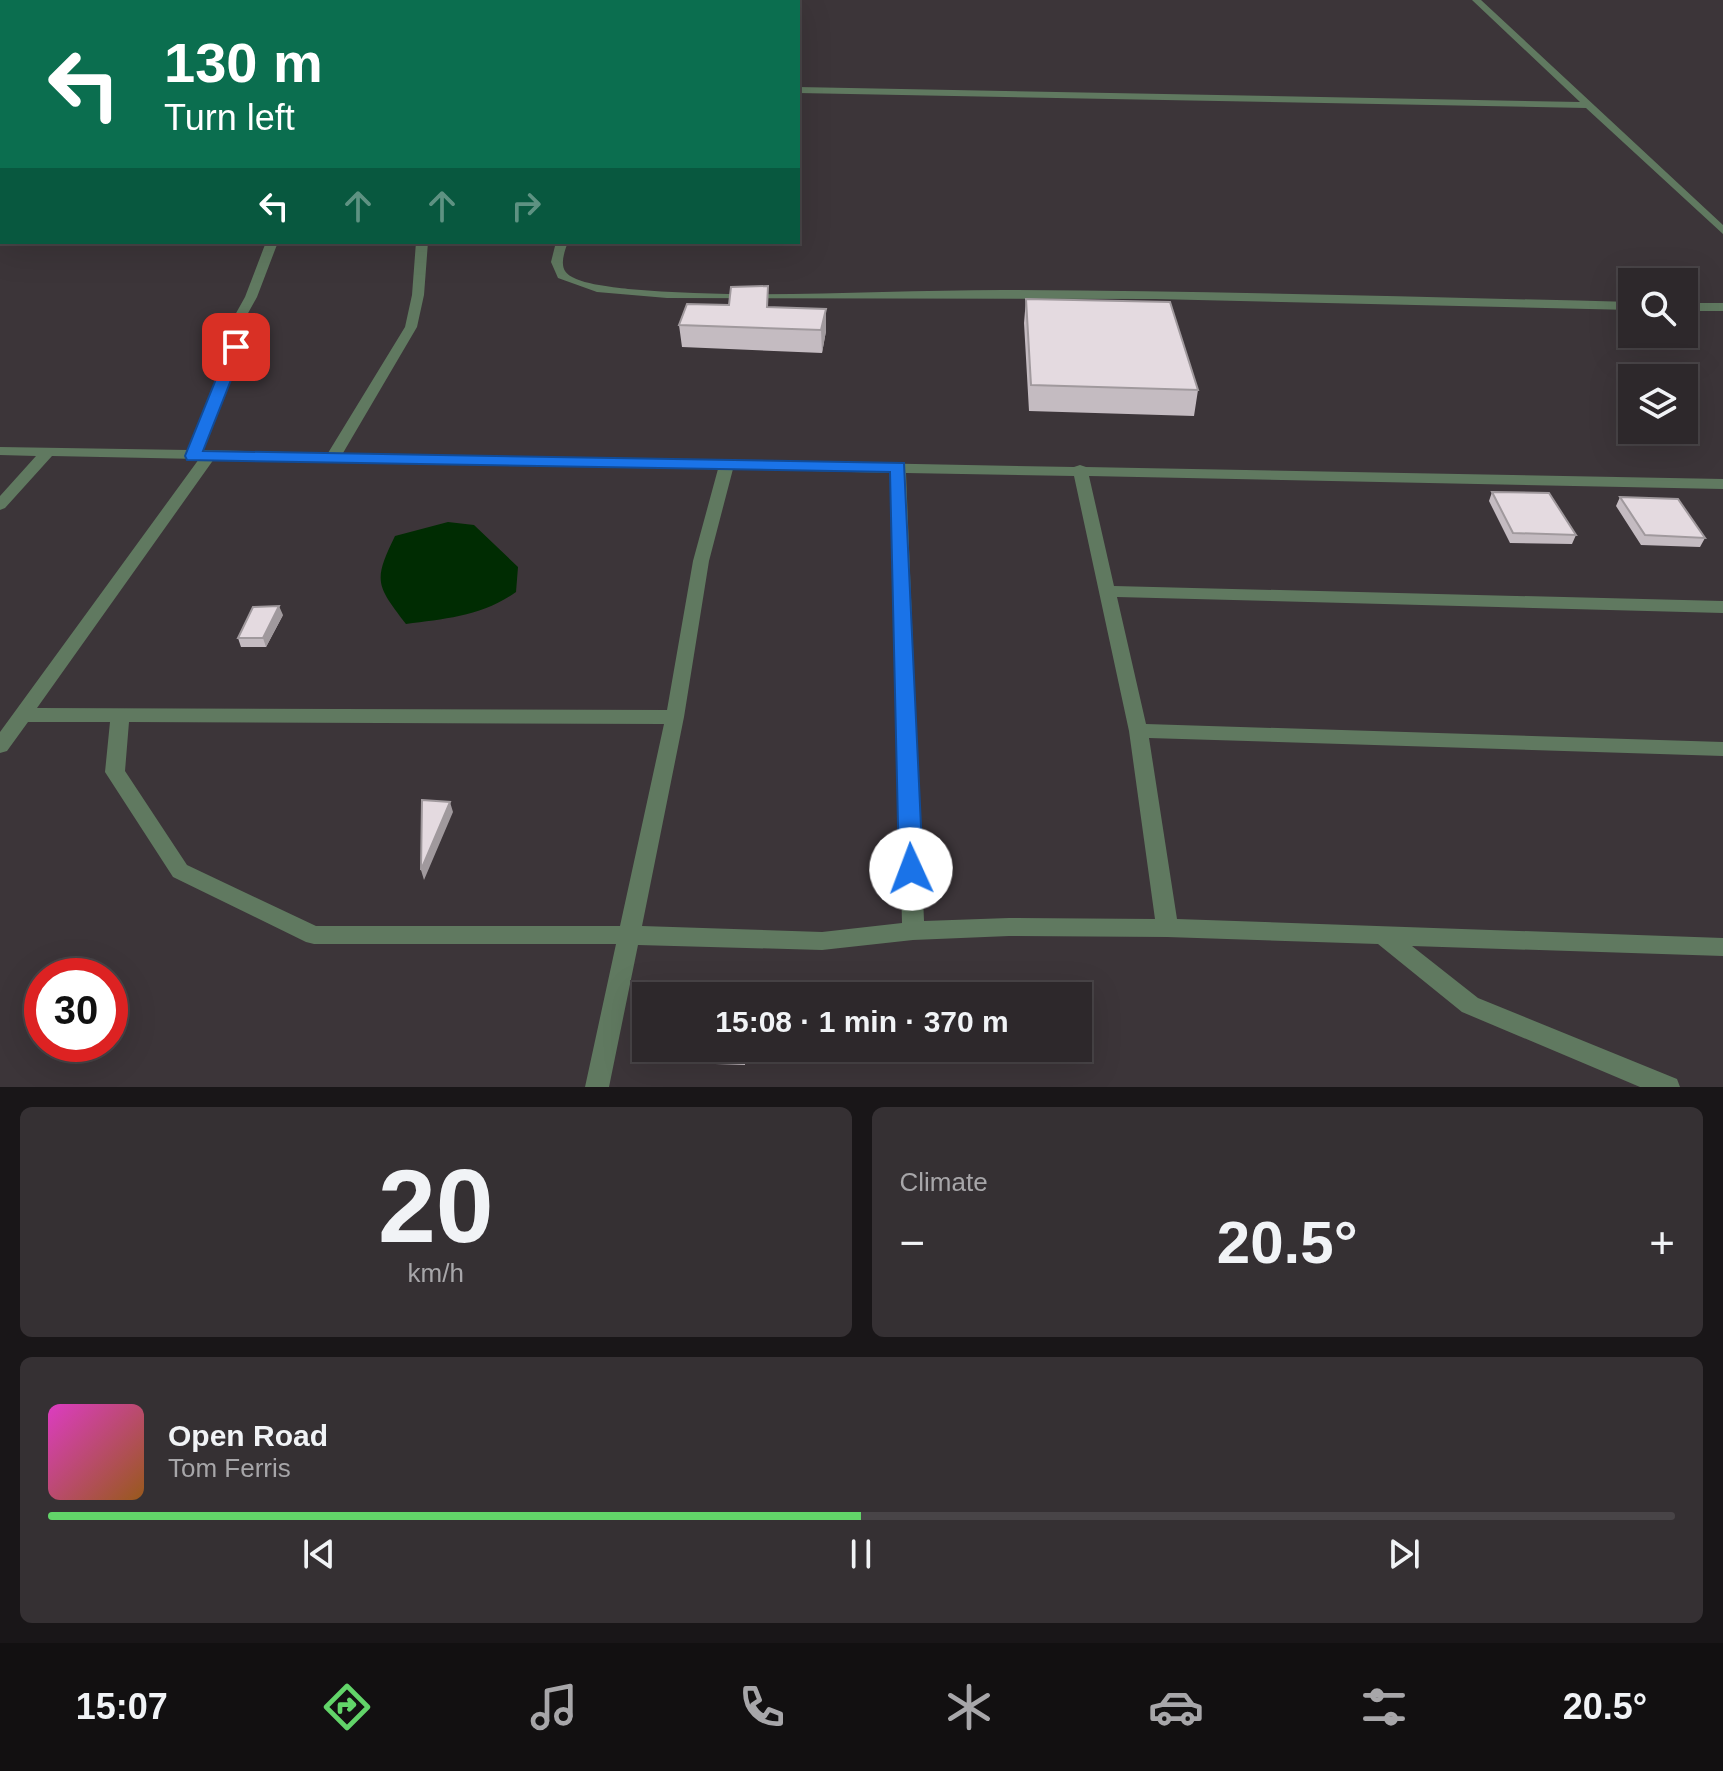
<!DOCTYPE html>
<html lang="en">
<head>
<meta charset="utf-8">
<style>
	:root { --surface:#2d282b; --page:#353033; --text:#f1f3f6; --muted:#a7a6a9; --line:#484447; --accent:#62d469 }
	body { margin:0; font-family:Helvetica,sans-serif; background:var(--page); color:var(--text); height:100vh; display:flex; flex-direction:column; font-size:30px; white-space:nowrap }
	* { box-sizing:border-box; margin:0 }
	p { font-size:26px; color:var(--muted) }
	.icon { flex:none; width:44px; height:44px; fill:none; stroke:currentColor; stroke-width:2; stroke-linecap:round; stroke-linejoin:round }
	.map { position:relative; height:1087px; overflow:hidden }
	.sheet { display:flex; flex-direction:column; gap:20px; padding:20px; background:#191618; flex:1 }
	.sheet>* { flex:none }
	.top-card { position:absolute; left:0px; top:0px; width:800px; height:244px; box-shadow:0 8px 32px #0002,0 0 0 2px var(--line); background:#0b6e4f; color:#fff; overflow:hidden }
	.controls { position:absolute; left:1618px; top:268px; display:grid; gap:16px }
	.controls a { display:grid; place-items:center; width:80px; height:80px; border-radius:0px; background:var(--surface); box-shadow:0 8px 32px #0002,0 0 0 2px var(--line); font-size:40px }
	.speed { position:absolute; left:24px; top:958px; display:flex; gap:16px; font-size:40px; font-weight:700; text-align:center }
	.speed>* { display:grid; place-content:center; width:104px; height:104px; border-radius:50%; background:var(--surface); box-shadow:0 8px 32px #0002,0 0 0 2px var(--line); line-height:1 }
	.speed .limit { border:12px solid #d22; background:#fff; color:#111 }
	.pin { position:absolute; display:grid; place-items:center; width:68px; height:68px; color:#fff; margin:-34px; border-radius:16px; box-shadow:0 4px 12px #0006 }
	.me { position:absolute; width:88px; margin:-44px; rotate:358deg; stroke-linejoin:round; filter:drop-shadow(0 0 6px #0008) }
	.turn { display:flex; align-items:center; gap:28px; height:168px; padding:0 32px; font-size:36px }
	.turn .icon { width:104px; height:104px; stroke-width:2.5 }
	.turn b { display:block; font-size:56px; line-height:68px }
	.lanes { display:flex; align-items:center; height:76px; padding:0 32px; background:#0003; justify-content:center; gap:40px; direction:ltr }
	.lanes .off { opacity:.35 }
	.big { font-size:60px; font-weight:700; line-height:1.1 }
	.sheet .widget { flex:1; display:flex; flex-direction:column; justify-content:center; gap:12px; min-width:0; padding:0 28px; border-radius:12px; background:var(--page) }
	.sheet .dial { align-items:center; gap:0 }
	.dial b { font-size:104px; line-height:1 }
	.song { display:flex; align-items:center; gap:24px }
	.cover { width:96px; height:96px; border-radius:12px; background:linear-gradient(135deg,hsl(310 70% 55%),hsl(30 70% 35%)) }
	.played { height:8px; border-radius:4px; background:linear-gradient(90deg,var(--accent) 50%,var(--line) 50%) }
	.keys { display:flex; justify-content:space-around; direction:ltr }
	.heat { display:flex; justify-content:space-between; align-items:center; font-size:44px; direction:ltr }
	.sheet .tiles { flex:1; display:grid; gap:20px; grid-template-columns:1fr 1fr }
	.widget:last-child { grid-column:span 2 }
	.trip { position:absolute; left:632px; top:982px; width:460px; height:80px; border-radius:0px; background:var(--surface); box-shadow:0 8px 32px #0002,0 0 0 2px var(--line); font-weight:700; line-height:80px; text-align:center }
	.tabs { display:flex; height:128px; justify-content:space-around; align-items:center; background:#121011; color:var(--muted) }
	.tabs .icon { width:56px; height:56px }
	.tabs .active { color:var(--accent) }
	.tabs b { font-size:36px; color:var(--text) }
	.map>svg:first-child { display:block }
	.water { fill:#002c02 }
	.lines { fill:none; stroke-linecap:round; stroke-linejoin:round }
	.service { fill:#607960; fill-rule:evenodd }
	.minor { fill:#607960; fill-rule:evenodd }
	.wall { fill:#c4bbc1 }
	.shaded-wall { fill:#a0999d }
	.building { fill:#e4dae0; stroke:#a0999d; stroke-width:2 }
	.route { fill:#1a73e8; stroke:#114b97; stroke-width:2 }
</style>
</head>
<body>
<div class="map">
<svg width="1723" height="1087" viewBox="0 0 1723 1087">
	<rect width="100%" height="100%" fill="#3c3539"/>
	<!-- water -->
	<path class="water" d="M448 522 474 525 518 567 516 592C483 616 445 619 406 624 376 585 373 581 395 536Z"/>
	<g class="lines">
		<!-- service -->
		<path class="service" d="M681 0H689L680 2Z
			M1472 0H1481L1723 225V234L1586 108 798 93V87L1580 102Z
			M556 242H568C565 250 560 263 565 271 573 284 614 287 628 289 752 300 879 290 1003 290 1213 291 1422 297 1632 302V310L1155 299 667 298 597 292 558 278 551 262Z
			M1684 303H1723V311H1684Z"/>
		<!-- minor -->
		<path class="minor" d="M375 0H383V2H375Z
			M473 0H481V2H473Z
			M0 28H2V32H0Z
			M2 55V61L0 62V56Z
			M266 242H278L257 297 247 315 243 347 202 450 328 453 405 327 412 295 416 242H428L424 295 417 327 343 453 1074 467 1080 465 1086 467 1723 479V489L1089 476 1114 586 1723 601V613L1117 597 1146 724 1723 742V756L1149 738 1177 919 1723 938V956L1412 946 1478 998 1677 1079 1680 1087H1640L1462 1012 1378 944 1167 937 1009 936 913 940 822 950 638 945 609 1087H585L616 944H314L306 942 173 877 105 772 110 722H28L7 751 0 753V732L199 459 52 456 5 508 0 510V496L36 456 0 455V447L188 450 229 347 235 315 245 297ZM214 459 718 469 693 561 667 710 37 708ZM733 469 891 473 902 923 822 932 642 926 684 717 709 561ZM906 473 1074 476 1129 731 1155 919 1009 918 924 921ZM129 722 664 724 620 926H316L187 865 125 771Z"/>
	</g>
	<!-- wall -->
	<path class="wall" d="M1026 299 1198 390 1194 416 1029 411 1024 323Z
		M769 307 826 309V331L822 353 682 347 679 325Z
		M1492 492 1576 535 1572 544 1510 543 1489 501Z
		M1620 497 1705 538 1700 547 1641 545 1616 506Z
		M283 615 266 647H241L238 638Z
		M655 1048H745V1065L656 1062 654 1053Z"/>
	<!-- shaded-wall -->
	<path class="shaded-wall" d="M826 309V331L822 353 821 330Z
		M279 606 283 615 266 647 263 638Z
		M450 802 453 812 424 880 421 870Z"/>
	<!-- building -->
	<path class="building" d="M147 0H359V2H143Z
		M768 286 767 307 826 309 821 330 679 325 687 304 729 305 731 287Z
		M1026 299 1170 302 1198 390 1031 385Z
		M1492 492 1549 493 1576 535 1513 533Z
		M1620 497 1678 499 1705 538 1645 535Z
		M279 606 263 638H238L253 607Z
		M422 800 450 802 421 870Z
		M655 1048H744V1056L654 1053Z"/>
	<!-- route -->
	<path class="route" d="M236 343 244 347 203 451 904 463 923 869 919 876 911 879 902 876 899 869 890 472 187 460 185 456 229 347Z"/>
</svg>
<div class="controls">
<a><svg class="icon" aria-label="search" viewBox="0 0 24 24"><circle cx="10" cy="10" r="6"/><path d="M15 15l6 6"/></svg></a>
<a><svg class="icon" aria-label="layers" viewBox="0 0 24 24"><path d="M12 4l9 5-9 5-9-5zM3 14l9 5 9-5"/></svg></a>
</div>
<div class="speed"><div class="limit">30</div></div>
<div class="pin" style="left:236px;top:347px;background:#d93025"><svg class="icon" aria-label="arrive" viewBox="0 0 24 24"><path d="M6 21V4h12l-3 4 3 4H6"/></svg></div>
<svg class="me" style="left:911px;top:869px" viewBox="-20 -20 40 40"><circle r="19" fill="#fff"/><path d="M0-13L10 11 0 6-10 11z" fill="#1a73e8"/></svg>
<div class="trip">15:08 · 1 min · 370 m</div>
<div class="top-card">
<div class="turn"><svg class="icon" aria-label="left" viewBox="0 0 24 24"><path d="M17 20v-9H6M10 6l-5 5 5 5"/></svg><div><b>130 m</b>Turn left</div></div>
<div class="lanes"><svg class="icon" aria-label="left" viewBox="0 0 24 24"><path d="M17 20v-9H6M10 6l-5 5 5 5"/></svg><svg class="icon off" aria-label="ahead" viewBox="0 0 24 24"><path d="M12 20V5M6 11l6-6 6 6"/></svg><svg class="icon off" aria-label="ahead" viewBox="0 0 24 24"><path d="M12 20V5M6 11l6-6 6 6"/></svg><svg class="icon off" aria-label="right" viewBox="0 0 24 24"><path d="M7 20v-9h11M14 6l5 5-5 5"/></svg></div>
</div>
</div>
<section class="sheet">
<div class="tiles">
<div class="widget dial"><b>20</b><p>km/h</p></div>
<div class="widget"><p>Climate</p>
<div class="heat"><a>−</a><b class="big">20.5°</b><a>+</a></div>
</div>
<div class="widget">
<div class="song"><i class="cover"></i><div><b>Open Road</b><p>Tom Ferris</p></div></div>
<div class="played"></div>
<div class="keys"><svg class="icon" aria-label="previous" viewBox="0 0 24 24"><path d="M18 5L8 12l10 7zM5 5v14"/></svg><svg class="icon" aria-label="pause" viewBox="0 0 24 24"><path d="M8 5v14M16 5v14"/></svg><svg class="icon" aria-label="next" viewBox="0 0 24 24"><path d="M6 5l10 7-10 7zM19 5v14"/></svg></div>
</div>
</div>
</section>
<nav class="tabs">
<b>15:07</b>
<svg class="icon active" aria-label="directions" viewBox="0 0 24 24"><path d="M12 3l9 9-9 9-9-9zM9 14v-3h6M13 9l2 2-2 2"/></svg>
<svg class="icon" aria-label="music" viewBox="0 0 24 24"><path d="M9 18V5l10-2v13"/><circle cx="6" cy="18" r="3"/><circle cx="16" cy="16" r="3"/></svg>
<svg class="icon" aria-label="phone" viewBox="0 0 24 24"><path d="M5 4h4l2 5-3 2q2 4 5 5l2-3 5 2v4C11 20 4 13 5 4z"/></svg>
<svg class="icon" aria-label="climate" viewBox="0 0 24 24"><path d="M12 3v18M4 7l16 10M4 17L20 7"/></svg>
<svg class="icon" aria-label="car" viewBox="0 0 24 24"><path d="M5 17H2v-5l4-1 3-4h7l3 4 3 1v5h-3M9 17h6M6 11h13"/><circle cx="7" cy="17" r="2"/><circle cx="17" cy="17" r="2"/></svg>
<svg class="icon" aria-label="filters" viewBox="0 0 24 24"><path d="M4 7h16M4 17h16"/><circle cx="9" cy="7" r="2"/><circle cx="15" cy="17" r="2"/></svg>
<b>20.5°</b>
</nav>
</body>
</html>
